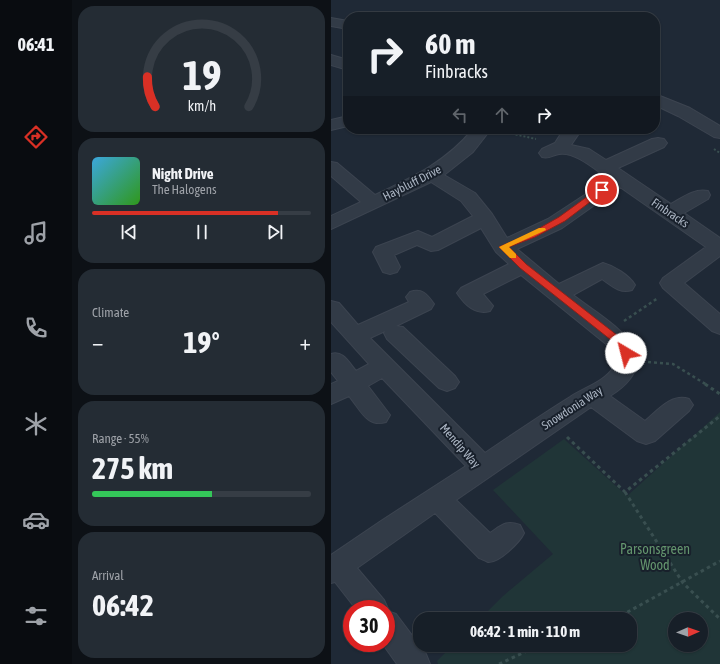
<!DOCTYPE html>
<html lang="en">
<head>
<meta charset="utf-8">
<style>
	:root { --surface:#171f28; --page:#242c34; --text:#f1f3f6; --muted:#9ea2a8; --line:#363d45; --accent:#d93025 }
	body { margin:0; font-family:"Asap Condensed",sans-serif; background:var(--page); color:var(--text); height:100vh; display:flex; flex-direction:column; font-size:15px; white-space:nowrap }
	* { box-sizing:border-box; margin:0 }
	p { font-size:13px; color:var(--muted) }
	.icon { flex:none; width:22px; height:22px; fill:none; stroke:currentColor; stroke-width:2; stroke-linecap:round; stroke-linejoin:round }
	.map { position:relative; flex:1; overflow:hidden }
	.details { display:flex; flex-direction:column; gap:6px; padding:6px; background:#0d1116; width:259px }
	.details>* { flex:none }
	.guide { position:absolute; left:12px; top:12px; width:317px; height:122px; border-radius:16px; box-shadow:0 1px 3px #0004,0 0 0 1px var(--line); background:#171f28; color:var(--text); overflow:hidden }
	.needle { width:26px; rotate:88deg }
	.fabs { position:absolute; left:337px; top:612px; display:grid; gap:8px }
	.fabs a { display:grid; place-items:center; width:40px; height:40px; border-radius:50%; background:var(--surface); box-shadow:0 1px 3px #0004,0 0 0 1px var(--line); font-size:20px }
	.speed { position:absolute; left:12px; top:600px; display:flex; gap:8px; font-size:20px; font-weight:700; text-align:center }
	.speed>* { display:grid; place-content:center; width:52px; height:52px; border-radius:50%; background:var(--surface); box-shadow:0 1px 3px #0004,0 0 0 1px var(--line); line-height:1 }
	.speed .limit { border:6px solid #d22; background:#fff; color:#111 }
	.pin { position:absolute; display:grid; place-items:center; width:34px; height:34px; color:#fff; margin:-17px; border:2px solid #fff; border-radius:50%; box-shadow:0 1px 4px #0007 }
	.me { position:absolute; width:44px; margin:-22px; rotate:323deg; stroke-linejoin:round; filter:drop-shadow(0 0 3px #0008) }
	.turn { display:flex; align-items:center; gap:14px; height:84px; padding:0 16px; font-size:18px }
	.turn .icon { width:52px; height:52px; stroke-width:2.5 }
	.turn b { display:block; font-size:28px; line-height:34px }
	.lanes { display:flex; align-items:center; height:38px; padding:0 16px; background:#0003; justify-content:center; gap:20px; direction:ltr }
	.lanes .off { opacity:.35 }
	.big { font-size:30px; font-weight:700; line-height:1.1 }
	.details .card { flex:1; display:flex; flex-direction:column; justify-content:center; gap:6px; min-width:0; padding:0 14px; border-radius:16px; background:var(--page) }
	.details .dial { align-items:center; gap:0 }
	.dial svg { height:104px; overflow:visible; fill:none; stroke:var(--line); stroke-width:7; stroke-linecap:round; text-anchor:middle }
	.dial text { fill:var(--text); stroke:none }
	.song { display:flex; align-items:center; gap:12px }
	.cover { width:48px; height:48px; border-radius:6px; background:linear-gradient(135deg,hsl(200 70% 55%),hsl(110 70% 35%)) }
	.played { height:4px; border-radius:2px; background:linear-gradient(90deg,var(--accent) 85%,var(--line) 85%) }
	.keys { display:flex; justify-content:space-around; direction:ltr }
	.heat { display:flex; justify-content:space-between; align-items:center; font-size:22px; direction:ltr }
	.charge { height:6px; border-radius:3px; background:linear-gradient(90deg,#34c759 55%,var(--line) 0) }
	.trip { position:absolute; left:82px; top:612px; width:224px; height:40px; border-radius:16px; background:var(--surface); box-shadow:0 1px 3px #0004,0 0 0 1px var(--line); font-weight:700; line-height:40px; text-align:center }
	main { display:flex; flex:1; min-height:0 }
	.tabs { display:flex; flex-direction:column; width:72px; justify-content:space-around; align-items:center; background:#090c10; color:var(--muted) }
	.tabs .icon { width:28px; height:28px }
	.tabs .selected { color:var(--accent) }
	.tabs b { font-size:18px; color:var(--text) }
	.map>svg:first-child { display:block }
	.green { fill:#203537; fill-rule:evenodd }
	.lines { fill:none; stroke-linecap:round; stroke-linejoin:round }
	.minor-casing { stroke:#3c4450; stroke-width:2 }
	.path-far2 { stroke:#394f50; stroke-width:2; stroke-dasharray:2 2; stroke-linecap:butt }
	.path-far1 { stroke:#394f50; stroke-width:2.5; stroke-dasharray:3 3; stroke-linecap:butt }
	.path { stroke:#394f50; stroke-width:3; stroke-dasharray:3.5 3.5; stroke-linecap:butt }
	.minor { fill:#323b47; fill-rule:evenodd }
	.route { fill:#d93025; stroke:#8d1f18 }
	.slow { fill:#f59e0b }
	.labels { text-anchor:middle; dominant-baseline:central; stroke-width:4; stroke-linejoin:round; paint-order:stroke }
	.street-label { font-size:12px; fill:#acb6c4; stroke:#18202b }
	.near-park-label { font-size:14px; fill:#63946d; stroke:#18202b }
</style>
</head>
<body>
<main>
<nav class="tabs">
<b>06:41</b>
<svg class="icon selected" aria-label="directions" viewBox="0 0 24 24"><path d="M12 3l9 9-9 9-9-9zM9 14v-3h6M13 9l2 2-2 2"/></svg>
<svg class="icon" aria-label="music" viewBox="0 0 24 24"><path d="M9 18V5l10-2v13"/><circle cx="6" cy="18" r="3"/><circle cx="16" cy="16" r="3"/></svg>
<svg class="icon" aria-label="phone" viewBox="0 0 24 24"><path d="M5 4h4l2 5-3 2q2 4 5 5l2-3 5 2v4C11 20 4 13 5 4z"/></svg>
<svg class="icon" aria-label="climate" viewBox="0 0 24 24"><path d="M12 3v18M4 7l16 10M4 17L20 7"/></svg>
<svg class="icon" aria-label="car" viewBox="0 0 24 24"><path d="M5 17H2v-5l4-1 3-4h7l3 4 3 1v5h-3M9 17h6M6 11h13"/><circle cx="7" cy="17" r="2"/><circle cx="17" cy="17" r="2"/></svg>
<svg class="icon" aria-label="filters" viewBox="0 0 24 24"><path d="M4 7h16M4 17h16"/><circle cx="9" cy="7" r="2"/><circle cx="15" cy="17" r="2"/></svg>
</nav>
<section class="details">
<div class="card dial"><svg viewBox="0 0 100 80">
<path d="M14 69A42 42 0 1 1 86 69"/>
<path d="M14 69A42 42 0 0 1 8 46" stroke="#d93025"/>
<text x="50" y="56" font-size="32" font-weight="700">19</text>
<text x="50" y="72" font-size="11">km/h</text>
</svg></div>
<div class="card">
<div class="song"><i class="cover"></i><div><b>Night Drive</b><p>The Halogens</p></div></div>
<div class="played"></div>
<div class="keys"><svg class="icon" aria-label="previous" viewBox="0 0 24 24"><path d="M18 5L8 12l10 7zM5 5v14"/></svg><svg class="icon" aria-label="pause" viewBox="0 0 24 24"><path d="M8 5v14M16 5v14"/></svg><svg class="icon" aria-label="next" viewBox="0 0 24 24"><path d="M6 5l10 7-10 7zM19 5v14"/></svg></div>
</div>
<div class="card"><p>Climate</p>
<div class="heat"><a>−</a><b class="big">19°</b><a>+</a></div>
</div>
<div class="card"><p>Range · 55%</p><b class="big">275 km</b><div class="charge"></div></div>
<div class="card"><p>Arrival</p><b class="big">06:42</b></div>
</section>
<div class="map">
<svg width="389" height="664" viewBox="0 0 389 664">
	<rect width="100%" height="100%" fill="#1f2936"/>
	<!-- green -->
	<path class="green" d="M389 412V664H107L106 661 122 645H299V619H149L172 596 222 554 162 490 233 439 296 496ZM344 619H370V645H344Z"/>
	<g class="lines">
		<!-- minor casing -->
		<g class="minor-casing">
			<path id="minor" d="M0 18 17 21V29L0 26Z
				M0 55 17 60V70L0 65Z
				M324 94 359 108 389 126V138L383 137 347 116 324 105Z
				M17 116V126L0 130V120Z
				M142 129H160L142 152 113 175 144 193 161 214 176 238 217 219 278 179C266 171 244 151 228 154 221 155 219 159 211 157L208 153 211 149 224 143 233 129H251L240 145 258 149 275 160 321 139 327 138 333 139 336 143 333 147 287 168 340 204C351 198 363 188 377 191L379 195 377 199 353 213 389 238V256L353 283 389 314V334L381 331 332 288 329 283 332 278 375 247 289 187 231 228 186 249 228 284 272 263C283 266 298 275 304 285L301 290C289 294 281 286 271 279L242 295C277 322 343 355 279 396L314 421C327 410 341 393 358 399L362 405 358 411 324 441 315 444 306 441 260 407 125 500 159 533C171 525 175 520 189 525L193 533C189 542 168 563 157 562 155 561 151 559 148 558L104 513 26 568 53 600 57 609 56 611 65 614 95 654 99 664H66L51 643H55V609H25L4 582 0 583V555L50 521 135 466 51 378 37 386 59 415 55 422C36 428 29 409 18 396L0 404V384L7 381 0 372V354C12 350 18 363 25 371L38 364 0 322V301L8 303 27 325 78 302 75 297 79 292C91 288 96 294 103 304L100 309 65 326 72 327 124 376 128 382 124 388 116 391 108 388 56 339 53 333 54 331 39 338 154 453C182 434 210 415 239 397 252 388 273 382 282 368 286 362 284 353 280 348L190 275 152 294 162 306 159 311C144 315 134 305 126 293L130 288 178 264 165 252 150 228 107 250 100 251 86 245 63 255 69 267 66 272 59 274 52 272 42 252 45 247 87 231 101 237 142 216 130 201 100 182 0 229V216L30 202 0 176V162L6 163 44 195C82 177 115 162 142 129Z"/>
		</g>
		<!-- path-far2 -->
		<path class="path-far2" d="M169 131 205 139
			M383 149 389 153"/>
		<!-- path-far1 -->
		<path class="path-far1" d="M293 321 327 298
			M317 362 342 364 376 385"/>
		<!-- path -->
		<path class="path" d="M374 384 389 394
			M236 437 294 492 389 416
			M294 492 352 583 389 619
			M284 619 389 561
			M168 664 196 651 222 645"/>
		<!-- minor -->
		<use href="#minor" class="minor"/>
	</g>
	<!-- route -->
	<path class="route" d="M268 188 275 190 234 221 204 237 178 247 195 264 291 339 300 353 295 357 292 356 285 344 189 268 168 247 198 234 228 217Z"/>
	<!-- slow -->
	<path class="slow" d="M208 228H214L215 230 178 247 185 254V258H179L168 247Z"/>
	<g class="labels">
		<!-- street labels -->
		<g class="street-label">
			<text transform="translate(81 183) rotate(-27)">Haybluff Drive</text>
			<text transform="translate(339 213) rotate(34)">Finbracks</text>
			<text transform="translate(241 408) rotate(-33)">Snowdonia Way</text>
			<text transform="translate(129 446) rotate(49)">Mendip Way</text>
		</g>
		<!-- near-park labels -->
		<g class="near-park-label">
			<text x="324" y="549">Parsonsgreen<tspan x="324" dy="16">Wood</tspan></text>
		</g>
	</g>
</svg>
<div class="fabs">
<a><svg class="needle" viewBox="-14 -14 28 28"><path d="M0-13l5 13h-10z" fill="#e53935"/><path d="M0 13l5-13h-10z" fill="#9ea2a8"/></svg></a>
</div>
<div class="speed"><div class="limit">30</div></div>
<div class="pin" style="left:271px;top:190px;background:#d93025"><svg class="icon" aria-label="arrive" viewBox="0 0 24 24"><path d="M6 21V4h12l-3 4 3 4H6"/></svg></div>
<svg class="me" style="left:295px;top:353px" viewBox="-20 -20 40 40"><circle r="19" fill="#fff"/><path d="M0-13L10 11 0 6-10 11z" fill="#d93025"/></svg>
<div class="trip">06:42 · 1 min · 110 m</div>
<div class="guide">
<div class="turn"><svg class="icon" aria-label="right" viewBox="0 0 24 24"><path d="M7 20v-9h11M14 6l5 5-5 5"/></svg><div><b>60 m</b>Finbracks</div></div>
<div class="lanes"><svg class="icon off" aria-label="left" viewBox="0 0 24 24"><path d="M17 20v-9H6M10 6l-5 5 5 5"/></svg><svg class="icon off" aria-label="ahead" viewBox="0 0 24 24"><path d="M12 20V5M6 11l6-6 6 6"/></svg><svg class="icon" aria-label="right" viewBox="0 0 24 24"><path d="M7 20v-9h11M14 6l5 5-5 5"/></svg></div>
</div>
</div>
</main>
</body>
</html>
